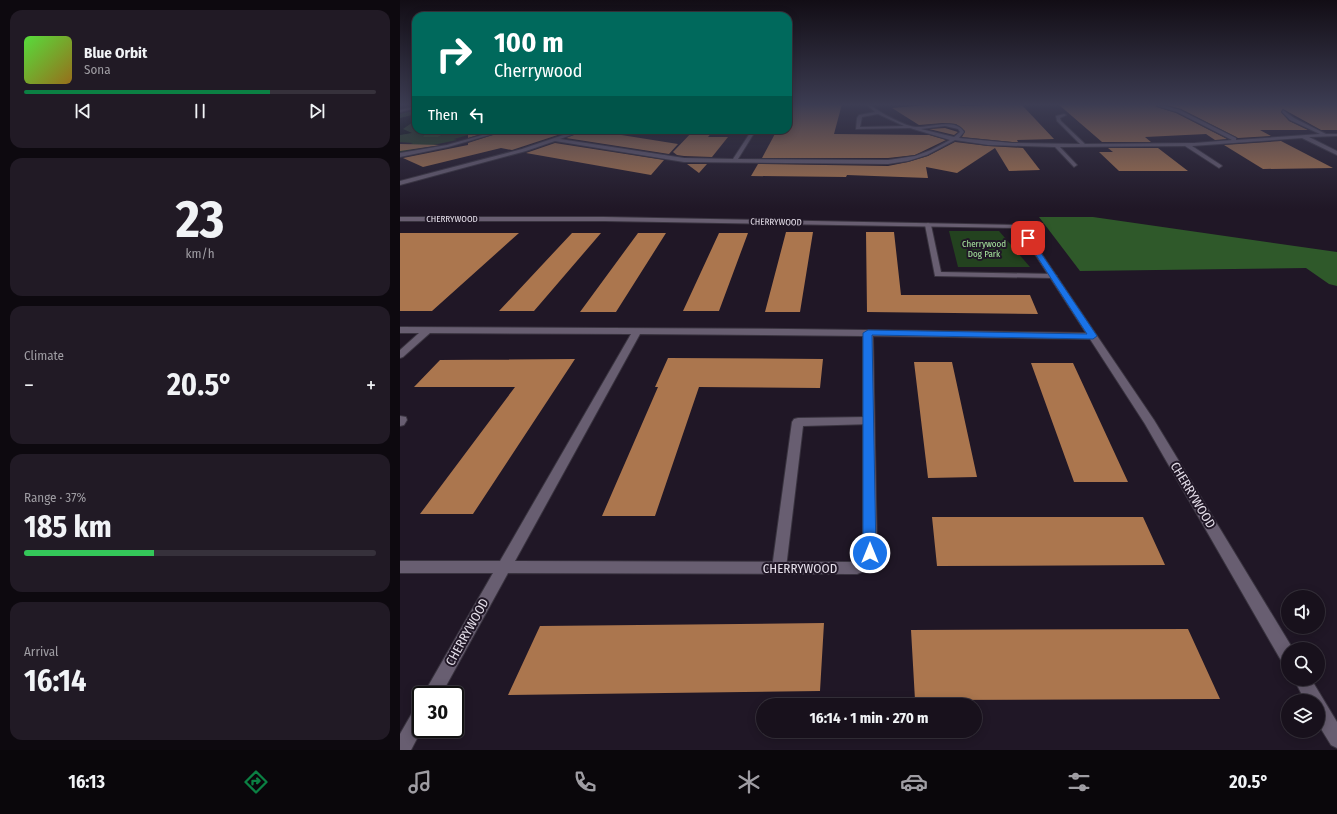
<!DOCTYPE html>
<html lang="en">
<head>
<meta charset="utf-8">
<style>
	:root { --surface:#18111c; --page:#211a25; --text:#f1f3f6; --muted:#9f9da3; --line:#36313b; --accent:#0b8043 }
	body { margin:0; font-family:"Fira Sans Condensed",sans-serif; background:var(--page); color:var(--text); height:100vh; display:flex; flex-direction:column; font-size:15px; white-space:nowrap }
	* { box-sizing:border-box; margin:0 }
	p { font-size:13px; color:var(--muted) }
	.icon { flex:none; width:22px; height:22px; fill:none; stroke:currentColor; stroke-width:2; stroke-linecap:round; stroke-linejoin:round }
	.map { position:relative; flex:1; overflow:hidden }
	.details { display:flex; flex-direction:column; gap:10px; padding:10px; background:#0d090f; width:400px }
	.details>* { flex:none }
	.hud { position:absolute; left:12px; top:12px; width:380px; height:122px; border-radius:12px; box-shadow:0 2px 10px #0003,0 0 0 1px var(--line); background:#00695c; color:#fff; overflow:hidden }
	.controls { position:absolute; left:881px; top:590px; display:grid; gap:8px }
	.controls a { display:grid; place-items:center; width:44px; height:44px; border-radius:50%; background:var(--surface); box-shadow:0 2px 10px #0003,0 0 0 1px var(--line); font-size:20px }
	.speed { position:absolute; left:12px; top:686px; display:flex; gap:8px; font-size:20px; font-weight:700; text-align:center }
	.speed>* { display:grid; place-content:center; width:52px; height:52px; border-radius:50%; background:var(--surface); box-shadow:0 2px 10px #0003,0 0 0 1px var(--line); line-height:1 }
	.speed .limit { border:2px solid #111; border-radius:6px; background:#fff; color:#111 }
	.pin { position:absolute; display:grid; place-items:center; width:34px; height:34px; color:#fff; margin:-17px; border-radius:8px; box-shadow:0 2px 6px #0006 }
	.me { position:absolute; width:44px; margin:-22px; rotate:0deg; stroke-linejoin:round; filter:drop-shadow(0 0 3px #0008) }
	.turn { display:flex; align-items:center; gap:14px; height:84px; padding:0 16px; font-size:18px }
	.turn .icon { width:52px; height:52px; stroke-width:2.5 }
	.turn b { display:block; font-size:28px; line-height:34px }
	.then { display:flex; align-items:center; height:38px; padding:0 16px; background:#0003; gap:8px; font-size:15px }
	.big { font-size:30px; font-weight:700; line-height:1.1 }
	.details .card { flex:1; display:flex; flex-direction:column; justify-content:center; gap:6px; min-width:0; padding:0 14px; border-radius:12px; background:var(--page) }
	.details .dial { align-items:center; gap:0 }
	.dial b { font-size:52px; line-height:1 }
	.song { display:flex; align-items:center; gap:12px }
	.cover { width:48px; height:48px; border-radius:6px; background:linear-gradient(135deg,hsl(110 70% 55%),hsl(40 70% 35%)) }
	.played { height:4px; border-radius:2px; background:linear-gradient(90deg,var(--accent) 70%,var(--line) 70%) }
	.keys { display:flex; justify-content:space-around; direction:ltr }
	.heat { display:flex; justify-content:space-between; align-items:center; font-size:22px; direction:ltr }
	.charge { height:6px; border-radius:3px; background:linear-gradient(90deg,#34c759 37%,var(--line) 0) }
	.trip { position:absolute; left:356px; top:698px; width:226px; height:40px; border-radius:20px; background:var(--surface); box-shadow:0 2px 10px #0003,0 0 0 1px var(--line); font-weight:700; line-height:40px; text-align:center }
	.dock { display:flex; height:64px; justify-content:space-around; align-items:center; background:#0a070b; color:var(--muted) }
	.dock .icon { width:28px; height:28px }
	.dock .active { color:var(--accent) }
	.dock b { font-size:18px; color:var(--text) }
	main { display:flex; flex:1; min-height:0 }
	.map>svg:first-child { display:block }
	.green { fill:#23421f }
	.forest { fill:#2f592a }
	.water { fill:#010808 }
	.building { fill:#ab764e }
	.lines { fill:none; stroke-linecap:round; stroke-linejoin:round }
	.lane-casing { stroke:#39333f; stroke-width:2 }
	.street-casing { stroke:#39333f; stroke-width:2 }
	.lane { fill:#685e71; fill-rule:evenodd }
	.street { fill:#685e71; fill-rule:evenodd }
	.route { fill:#1a73e8; stroke:#114b97 }
	.labels { text-anchor:middle; dominant-baseline:central; stroke-width:4; stroke-linejoin:round; paint-order:stroke }
	.far-street-label { font-size:9px; fill:#e4dee9; stroke:#201726 }
	.far-park-label { font-size:9px; fill:#a7e69e; stroke:#201726 }
	.near-street-label { font-size:13px; fill:#e4dee9; stroke:#201726 }
</style>
</head>
<body>
<main>
<section class="details">
<div class="card">
<div class="song"><i class="cover"></i><div><b>Blue Orbit</b><p>Sona</p></div></div>
<div class="played"></div>
<div class="keys"><svg class="icon" aria-label="previous" viewBox="0 0 24 24"><path d="M18 5L8 12l10 7zM5 5v14"/></svg><svg class="icon" aria-label="pause" viewBox="0 0 24 24"><path d="M8 5v14M16 5v14"/></svg><svg class="icon" aria-label="next" viewBox="0 0 24 24"><path d="M6 5l10 7-10 7zM19 5v14"/></svg></div>
</div>
<div class="card dial"><b>23</b><p>km/h</p></div>
<div class="card"><p>Climate</p>
<div class="heat"><a>−</a><b class="big">20.5°</b><a>+</a></div>
</div>
<div class="card"><p>Range · 37%</p><b class="big">185 km</b><div class="charge"></div></div>
<div class="card"><p>Arrival</p><b class="big">16:14</b></div>
</section>
<div class="map">
<svg width="937" height="750" viewBox="0 0 937 750">
	<rect width="100%" height="100%" fill="#201726"/>
	<!-- green -->
	<path class="green" d="M16 110V130H26L23 137H38L51 130H86L54 139 57 140 0 152V149L13 143 0 142V114Z
		M549 231H599L630 267H558Z"/>
	<!-- forest -->
	<path class="forest" d="M26 130H51L38 137H23Z
		M639 217H693L937 252V286L929 284 906 268 680 271Z"/>
	<!-- water -->
	<path class="water" d="M16 114V120L3 129 12 133 0 135V118Z"/>
	<!-- building -->
	<path class="building" d="M388 104H442L434 134 529 135 546 140 515 155 488 158H362L377 130H388Z
		M537 104H556L561 106 621 104 654 139 617 140 618 142H612L562 137 565 131 556 124 543 123 519 125 492 108Z
		M658 104H757V107L776 113 827 139 815 140 806 134 745 137 751 142H702Z
		M762 104H937V130H921L883 109 881 112 889 121 908 130H860L871 136 838 138 781 109Z
		M545 128 558 132 554 135 529 129Z
		M68 130H94L68 138Z
		M108 130H173L112 150 101 148 23 167 3 158 68 145V143Z
		M186 130H190L278 144 269 154 166 138Z
		M294 130H314L308 137H328L312 157 284 156 277 155 273 152Z
		M881 141 933 168 863 169 824 145Z
		M555 142 588 146 623 148 640 170 609 171 595 148 557 173 526 167 528 178 447 175 446 177 351 176 358 164 488 166 508 162 528 156Z
		M155 143 264 160 251 175 126 153Z
		M0 144 41 145 0 151Z
		M708 148H758L788 171H719L699 152H713Z
		M287 164H307L299 173Z
		M386 232H413L400 312H365Z
		M466 232H494L501 295H630L638 314 467 312Z
		M0 233H119L32 311H0Z
		M172 233H201L134 311H99Z
		M238 233H266L216 312H180Z
		M319 233H348L319 311H283Z
		M268 358 423 359 420 388 299 387 255 516H202L258 387H255Z
		M175 359 73 514H20L115 387H14L40 360Z
		M514 362H552L577 477 528 478Z
		M631 363H673L728 482H674Z
		M532 517H743L765 565 537 566Z
		M424 623 420 691 108 695 140 626Z
		M788 629 820 699 515 700 511 630Z"/>
	<g class="lines">
		<!-- lane casing -->
		<g class="lane-casing">
			<path id="lane" d="M528 223 531 225 541 272 653 274 657 276 653 278 535 276 525 225Z
				M0 416 6 417 7 420 4 425 0 426Z
				M468 417 472 418 474 421 472 424 403 426 386 568 384 572 379 574 374 572 372 568 392 422 394 419 398 418Z"/>
		</g>
		<!-- street casing -->
		<g class="street-casing">
			<path id="street" d="M466 104H470C476 111 508 128 517 127 530 127 557 118 564 132L559 138 612 143 680 144 657 121 656 116 664 114 666 115 660 118 661 121 685 144 795 143 832 140 777 112 757 106 758 104 780 110 836 138V140L920 134 890 120 882 112 883 110 894 118 926 134H937V136L909 137 937 151V155L902 138 792 146 821 165 822 166 819 168 785 146 660 147 677 165 674 167 655 147 588 145 555 140 527 155 508 161 488 164 284 162 155 141 126 151 0 185V181L122 149 178 130H185L160 139 284 158 333 159 352 130H356L338 159 488 160 515 156 531 150 550 140 510 128 456 129 457 118 459 115 475 112ZM478 114 504 126 460 127 462 117ZM545 126 558 129 560 132 554 137 521 129Z
				M16 106V108L0 112V110Z
				M100 130H107L48 147 0 157V153L47 145Z
				M0 217H204L622 225 754 420 893 649H888V664L882 662 745 424 690 339 473 336 477 553 462 572 457 574 108 573 41 695H23L93 573H0V561H100L231 334 30 333 3 357 0 358V350L19 333H0V327L389 329 686 333 618 228 204 221H0ZM240 334 463 336V551L454 562 115 561Z
				M894 679H911L937 722V748L931 745 918 724V701H905Z
				M21 705V729H22L11 750H0V734L15 708Z"/>
		</g>
		<!-- lane -->
		<use href="#lane" class="lane"/>
		<!-- street -->
		<use href="#street" class="street"/>
	</g>
	<!-- sky -->
	<linearGradient id="sky" x2="0" y2="1"><stop stop-color="#120d15"/><stop offset="0.5" stop-color="#3c3c52"/><stop offset="1" stop-color="#3c3c52" stop-opacity="0"/></linearGradient>
	<rect width="937" height="209" fill="url(#sky)"/>
	<!-- route -->
	<path class="route" d="M626 237H630L697 336 693 339 472 335 476 553 474 557 470 559 465 557 463 553V333L468 330 687 334 625 238Z"/>
	<g class="labels">
		<!-- far-street labels -->
		<g class="far-street-label">
			<text x="52" y="219">CHERRYWOOD</text>
			<text transform="translate(376 222) rotate(1)">CHERRYWOOD</text>
		</g>
		<!-- far-park labels -->
		<g class="far-park-label">
			<text x="584" y="244">Cherrywood<tspan x="584" dy="10">Dog Park</tspan></text>
		</g>
		<!-- near-street labels -->
		<g class="near-street-label">
			<text transform="translate(793 495) rotate(59)">CHERRYWOOD</text>
			<text x="400" y="568">CHERRYWOOD</text>
			<text transform="translate(67 632) rotate(-61)">CHERRYWOOD</text>
		</g>
	</g>
</svg>
<div class="controls">
<a><svg class="icon" aria-label="sound" viewBox="0 0 24 24"><path d="M4 9h4l5-4v14l-5-4H4zM17 9q2 3 0 6"/></svg></a>
<a><svg class="icon" aria-label="search" viewBox="0 0 24 24"><circle cx="10" cy="10" r="6"/><path d="M15 15l6 6"/></svg></a>
<a><svg class="icon" aria-label="layers" viewBox="0 0 24 24"><path d="M12 4l9 5-9 5-9-5zM3 14l9 5 9-5"/></svg></a>
</div>
<div class="speed"><div class="limit">30</div></div>
<div class="pin" style="left:628px;top:238px;background:#d93025"><svg class="icon" aria-label="arrive" viewBox="0 0 24 24"><path d="M6 21V4h12l-3 4 3 4H6"/></svg></div>
<svg class="me" style="left:470px;top:553px" viewBox="-20 -20 40 40"><circle r="17" fill="#1a73e8" stroke="#fff" stroke-width="3"/><path d="M0-11L8 9 0 5-8 9z" fill="#fff"/></svg>
<div class="trip">16:14 · 1 min · 270 m</div>
<div class="hud">
<div class="turn"><svg class="icon" aria-label="right" viewBox="0 0 24 24"><path d="M7 20v-9h11M14 6l5 5-5 5"/></svg><div><b>100 m</b>Cherrywood</div></div>
<div class="then">Then<svg class="icon" aria-label="left" viewBox="0 0 24 24"><path d="M17 20v-9H6M10 6l-5 5 5 5"/></svg></div>
</div>
</div>
</main>
<nav class="dock">
<b>16:13</b>
<svg class="icon active" aria-label="directions" viewBox="0 0 24 24"><path d="M12 3l9 9-9 9-9-9zM9 14v-3h6M13 9l2 2-2 2"/></svg>
<svg class="icon" aria-label="music" viewBox="0 0 24 24"><path d="M9 18V5l10-2v13"/><circle cx="6" cy="18" r="3"/><circle cx="16" cy="16" r="3"/></svg>
<svg class="icon" aria-label="phone" viewBox="0 0 24 24"><path d="M5 4h4l2 5-3 2q2 4 5 5l2-3 5 2v4C11 20 4 13 5 4z"/></svg>
<svg class="icon" aria-label="climate" viewBox="0 0 24 24"><path d="M12 3v18M4 7l16 10M4 17L20 7"/></svg>
<svg class="icon" aria-label="car" viewBox="0 0 24 24"><path d="M5 17H2v-5l4-1 3-4h7l3 4 3 1v5h-3M9 17h6M6 11h13"/><circle cx="7" cy="17" r="2"/><circle cx="17" cy="17" r="2"/></svg>
<svg class="icon" aria-label="filters" viewBox="0 0 24 24"><path d="M4 7h16M4 17h16"/><circle cx="9" cy="7" r="2"/><circle cx="15" cy="17" r="2"/></svg>
<b>20.5°</b>
</nav>
</body>
</html>
